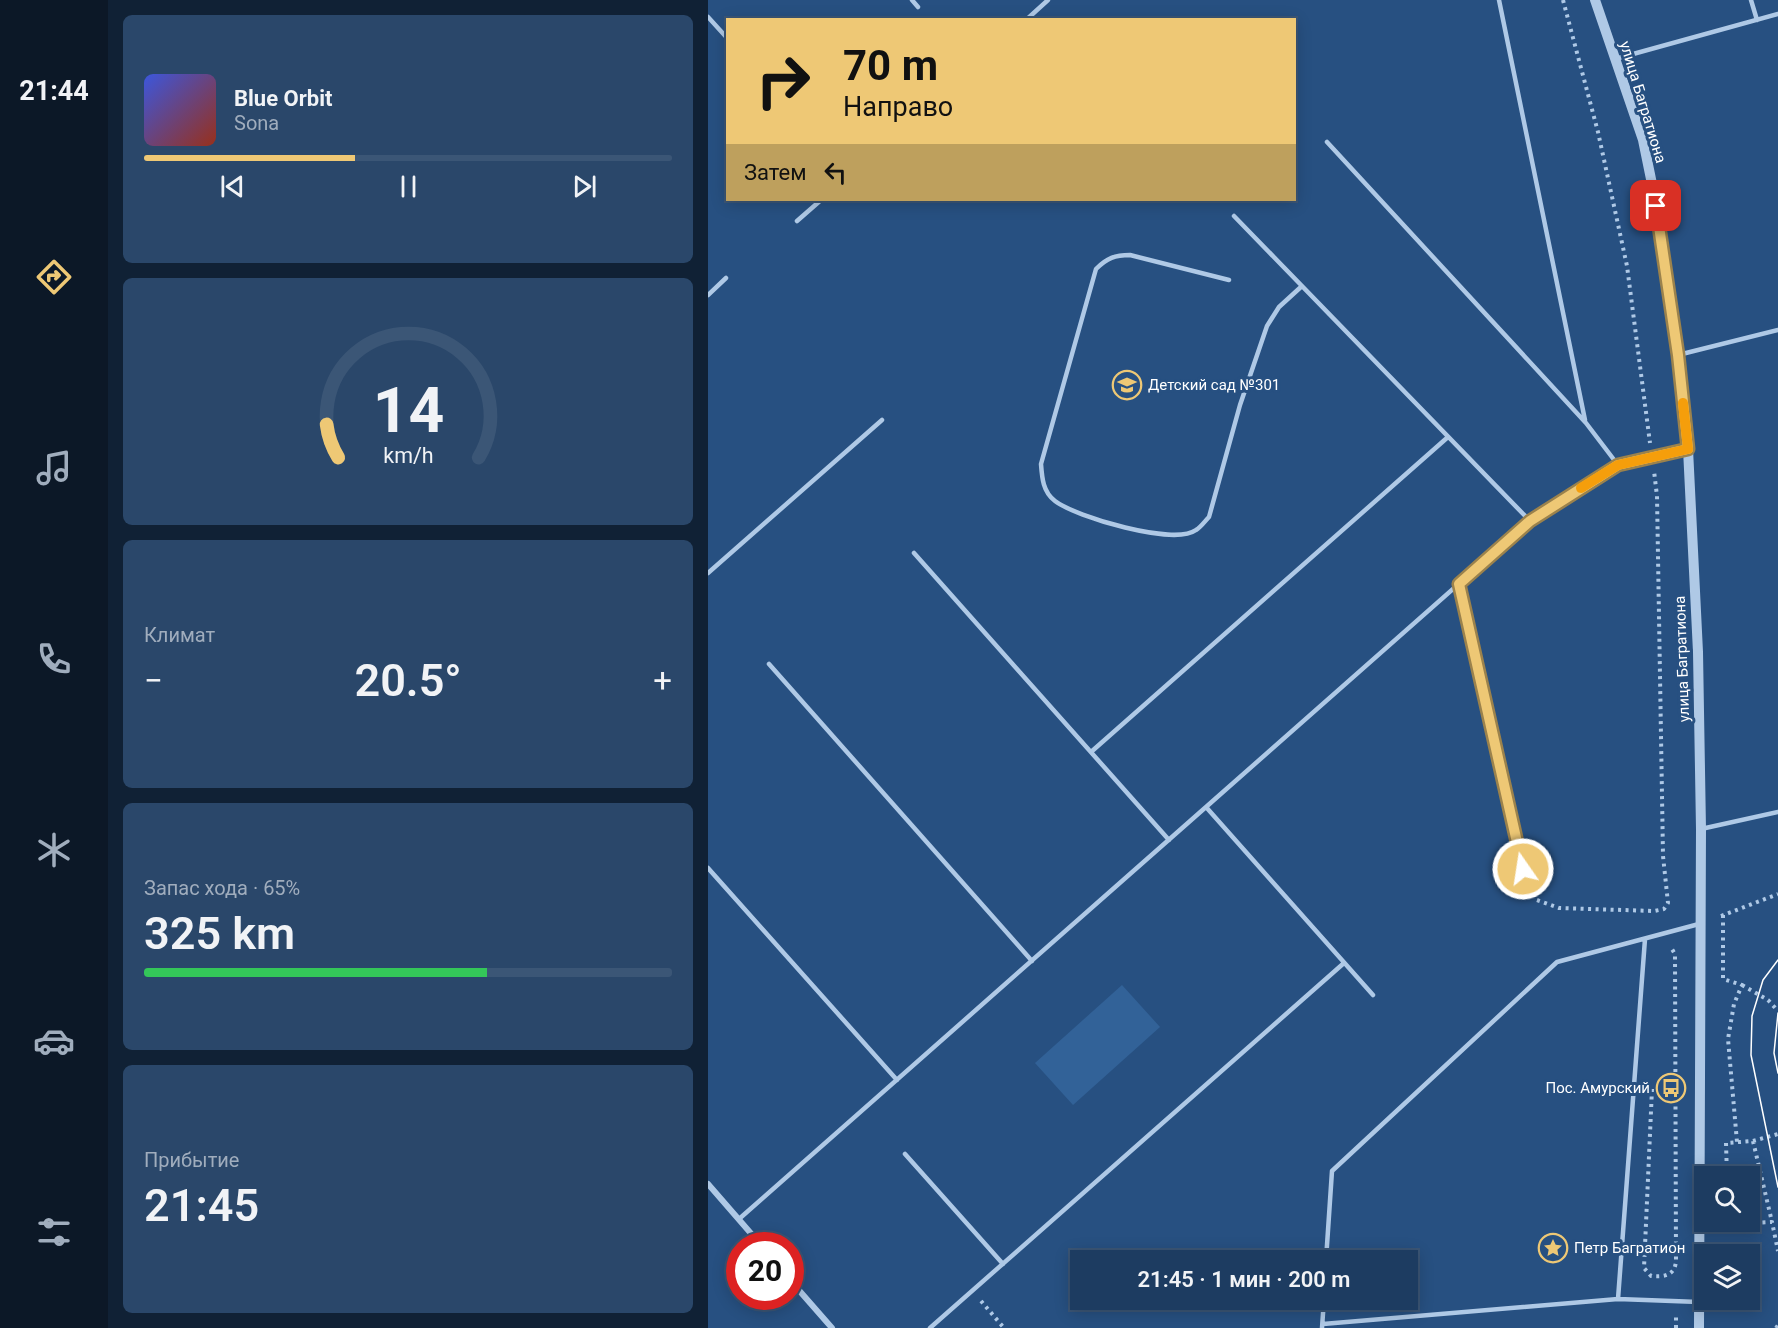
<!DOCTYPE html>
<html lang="ru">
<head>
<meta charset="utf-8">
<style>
	:root { --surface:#1d3c61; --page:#2a476a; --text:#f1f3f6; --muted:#a0adbd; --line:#3b5676; --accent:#eec875 }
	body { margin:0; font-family:Roboto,sans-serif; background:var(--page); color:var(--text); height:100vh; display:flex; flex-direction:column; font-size:22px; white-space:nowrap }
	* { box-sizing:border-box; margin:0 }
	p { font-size:20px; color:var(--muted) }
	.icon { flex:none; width:33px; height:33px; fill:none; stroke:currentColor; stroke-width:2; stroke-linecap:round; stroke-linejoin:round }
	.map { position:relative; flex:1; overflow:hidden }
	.drawer { display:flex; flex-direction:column; gap:15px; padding:15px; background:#102135; width:600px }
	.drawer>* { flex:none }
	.top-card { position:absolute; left:18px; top:18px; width:570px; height:183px; border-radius:0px; box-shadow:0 3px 15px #0003,0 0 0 2px var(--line); background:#eec875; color:#111; overflow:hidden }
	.fabs { position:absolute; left:986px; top:1166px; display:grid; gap:12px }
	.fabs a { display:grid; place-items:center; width:66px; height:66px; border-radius:0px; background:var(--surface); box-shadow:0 3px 15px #0003,0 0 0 2px var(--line); font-size:30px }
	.speed { position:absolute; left:18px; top:1232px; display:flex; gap:12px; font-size:30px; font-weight:700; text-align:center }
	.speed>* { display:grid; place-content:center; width:78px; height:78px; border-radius:50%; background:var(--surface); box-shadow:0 3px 15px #0003,0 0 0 2px var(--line); line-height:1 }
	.speed .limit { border:9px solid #d22; background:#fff; color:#111 }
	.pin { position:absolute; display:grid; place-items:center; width:51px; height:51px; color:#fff; margin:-26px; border-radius:12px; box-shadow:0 3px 9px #0006 }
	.me { position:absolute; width:66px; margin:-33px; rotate:347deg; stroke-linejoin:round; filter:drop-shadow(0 0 4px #0008) }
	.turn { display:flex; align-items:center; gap:21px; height:126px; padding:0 18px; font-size:27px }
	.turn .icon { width:78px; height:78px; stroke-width:2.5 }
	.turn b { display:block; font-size:42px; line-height:51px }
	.then { display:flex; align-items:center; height:57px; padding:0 18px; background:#0003; gap:12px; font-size:22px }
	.big { font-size:45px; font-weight:600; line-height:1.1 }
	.drawer .card { flex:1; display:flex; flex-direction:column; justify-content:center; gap:9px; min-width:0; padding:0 21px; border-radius:9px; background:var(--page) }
	.drawer .dial { align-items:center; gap:0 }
	.dial svg { height:156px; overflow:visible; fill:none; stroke:var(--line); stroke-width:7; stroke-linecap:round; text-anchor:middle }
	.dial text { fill:var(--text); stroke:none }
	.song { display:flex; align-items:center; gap:18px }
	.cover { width:72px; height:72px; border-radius:9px; background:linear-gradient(135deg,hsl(230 70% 55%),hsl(10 70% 35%)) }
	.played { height:6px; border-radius:3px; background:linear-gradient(90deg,var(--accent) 40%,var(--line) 40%) }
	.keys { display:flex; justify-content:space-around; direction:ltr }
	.heat { display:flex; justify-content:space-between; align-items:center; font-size:33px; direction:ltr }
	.charge { height:9px; border-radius:4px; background:linear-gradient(90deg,#34c759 65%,var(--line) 0) }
	.trip { position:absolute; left:362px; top:1250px; width:348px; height:60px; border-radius:0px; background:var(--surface); box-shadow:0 3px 15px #0003,0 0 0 2px var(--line); font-weight:600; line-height:60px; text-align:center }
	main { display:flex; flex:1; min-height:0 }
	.dock { display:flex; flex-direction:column; width:108px; justify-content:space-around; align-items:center; background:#0c1827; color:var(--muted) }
	.dock .icon { width:42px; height:42px }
	.dock .selected { color:var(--accent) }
	.dock b { font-size:27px; color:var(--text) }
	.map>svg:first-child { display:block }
	.green { fill:#326298 }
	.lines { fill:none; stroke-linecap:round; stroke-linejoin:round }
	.path { stroke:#afc9e6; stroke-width:4; stroke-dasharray:3 4.5; stroke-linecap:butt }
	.service { stroke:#afc9e6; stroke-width:4.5 }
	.minor { stroke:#afc9e6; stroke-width:6 }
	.tertiary { stroke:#afc9e6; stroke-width:10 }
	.tram { stroke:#fff; stroke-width:1.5 }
	.route-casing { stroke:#9b824c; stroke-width:15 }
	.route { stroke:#eec875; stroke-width:10 }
	.slow { stroke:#f59e0b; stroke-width:10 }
	.labels { text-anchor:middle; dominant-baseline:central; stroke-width:6; stroke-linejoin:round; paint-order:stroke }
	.street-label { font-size:15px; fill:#fff; stroke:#275081 }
	.poi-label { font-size:15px; fill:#fff; stroke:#275081; text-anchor:start }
</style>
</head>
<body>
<main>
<nav class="dock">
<b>21:44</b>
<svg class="icon selected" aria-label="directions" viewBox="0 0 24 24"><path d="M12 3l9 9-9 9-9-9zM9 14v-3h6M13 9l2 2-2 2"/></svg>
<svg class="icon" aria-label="music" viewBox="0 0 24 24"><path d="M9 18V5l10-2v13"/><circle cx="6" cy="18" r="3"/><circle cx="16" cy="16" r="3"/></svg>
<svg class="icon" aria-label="phone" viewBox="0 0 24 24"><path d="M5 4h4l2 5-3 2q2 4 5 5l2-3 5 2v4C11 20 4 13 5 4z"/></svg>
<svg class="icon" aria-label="climate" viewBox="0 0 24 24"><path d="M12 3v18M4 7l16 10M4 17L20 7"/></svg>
<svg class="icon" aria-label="car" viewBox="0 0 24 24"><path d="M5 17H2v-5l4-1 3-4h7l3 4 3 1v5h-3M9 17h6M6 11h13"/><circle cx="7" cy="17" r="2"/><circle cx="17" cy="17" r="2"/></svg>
<svg class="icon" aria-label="filters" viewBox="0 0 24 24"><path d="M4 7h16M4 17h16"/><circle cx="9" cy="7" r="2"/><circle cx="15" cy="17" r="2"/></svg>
</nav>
<section class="drawer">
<div class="card">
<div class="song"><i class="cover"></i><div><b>Blue Orbit</b><p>Sona</p></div></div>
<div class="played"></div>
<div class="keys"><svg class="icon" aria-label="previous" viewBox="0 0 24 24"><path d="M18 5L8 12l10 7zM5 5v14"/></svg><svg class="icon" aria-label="pause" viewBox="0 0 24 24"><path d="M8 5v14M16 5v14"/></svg><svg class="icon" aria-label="next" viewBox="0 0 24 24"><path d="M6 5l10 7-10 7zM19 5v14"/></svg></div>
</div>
<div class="card dial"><svg viewBox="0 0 100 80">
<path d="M14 69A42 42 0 1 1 86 69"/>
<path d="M14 69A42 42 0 0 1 8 52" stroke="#eec875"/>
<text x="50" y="56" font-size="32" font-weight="700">14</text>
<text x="50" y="72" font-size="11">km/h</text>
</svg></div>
<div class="card"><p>Климат</p>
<div class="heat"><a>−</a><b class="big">20.5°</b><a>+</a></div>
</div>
<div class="card"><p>Запас хода · 65%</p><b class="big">325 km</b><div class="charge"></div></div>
<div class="card"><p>Прибытие</p><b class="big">21:45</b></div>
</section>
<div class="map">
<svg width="1070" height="1328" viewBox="0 0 1070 1328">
	<rect width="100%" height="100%" fill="#275081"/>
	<!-- green -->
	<path class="green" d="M414 985 452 1027 365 1105 327 1063Z"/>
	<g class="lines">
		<!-- path -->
		<path class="path" d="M855 0 890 132 919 266 942 443
			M829 900 851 908 946 911 956 909 960 903 955 856 949 496 946 471
			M1015 915V979L1034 985 1026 1004 1020 1039 1029 1142
			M1013 916 1070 894
			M1034 985 1060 1000 1070 1011
			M944 1089 936 1268 943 1276C955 1277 967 1276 968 1261L967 954 962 946
			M1045 1141 1064 1222
			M1019 1176 1018 1143 1045 1141 1070 1134
			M1020 1221V1224L1064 1222 1070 1251
			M273 1301 296 1328
			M968 1328V1316
			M1068 1328 1070 1325"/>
		<!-- service -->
		<path class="service" d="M204 0 210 7
			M791 0 877 420
			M1043 0 1049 20
			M0 17 20 39
			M318 20 340 0
			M907 59 1070 14
			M619 142 878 423 910 465
			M526 216 822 521
			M89 221 113 200
			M521 280 422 255C407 255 399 258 388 269L333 464C334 478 335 492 347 501 368 517 466 546 488 530 493 527 497 521 501 517L532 405 559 326 571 307 594 286
			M0 295 18 278
			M970 355 1070 330
			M206 553 461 840
			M0 573 174 420
			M751 584 820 891
			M61 664 324 961
			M383 752 740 437
			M993 829 1070 812
			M0 868 189 1080
			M665 995 498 807 822 521 910 465 979 449
			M197 1154 295 1264
			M31 1219 498 807
			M618 1260 624 1171 849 962 991 924
			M910 1299 991 1302
			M615 1324 910 1299 937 939
			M222 1328 636 963
			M614 1328 616 1299"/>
		<!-- minor -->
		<path class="minor" d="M0 1184 53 1245
			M82 1280 124 1328"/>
		<!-- tertiary -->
		<path class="tertiary" d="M887 0 935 140 953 228 980 449 990 652 993 829 991 1328"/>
		<!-- tram -->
		<path class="tram" d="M1070 960 1055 980 1044 1016 1043 1055 1070 1187
			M1070 1013 1066 1053 1070 1073"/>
	</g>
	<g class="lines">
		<!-- route casing -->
		<g class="route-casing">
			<path id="route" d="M815 869 751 584 822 521 910 465 980 449 970 355 948 206"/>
		</g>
		<!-- route -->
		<use href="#route" class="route"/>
		<!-- slow -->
		<path class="slow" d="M873 488 910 465 980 449 975 403"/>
	</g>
	<!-- icons -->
	<defs>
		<g id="school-ring" transform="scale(1.5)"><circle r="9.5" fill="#275081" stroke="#eec875" stroke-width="1.5"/><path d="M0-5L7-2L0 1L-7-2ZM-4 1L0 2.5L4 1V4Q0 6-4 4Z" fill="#eec875"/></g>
		<g id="bus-ring" transform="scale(1.5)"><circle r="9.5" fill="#275081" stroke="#eec875" stroke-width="1.5"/><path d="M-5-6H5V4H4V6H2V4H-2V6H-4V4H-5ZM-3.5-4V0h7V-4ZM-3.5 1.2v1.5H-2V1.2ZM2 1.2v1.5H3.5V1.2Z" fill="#eec875"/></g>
		<g id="sight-ring" transform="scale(1.5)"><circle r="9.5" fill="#275081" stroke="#eec875" stroke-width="1.5"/><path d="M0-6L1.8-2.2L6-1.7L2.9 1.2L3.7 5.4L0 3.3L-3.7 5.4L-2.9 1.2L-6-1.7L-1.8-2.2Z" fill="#eec875"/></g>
	</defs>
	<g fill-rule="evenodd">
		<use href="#school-ring" x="419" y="385"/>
		<use href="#bus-ring" x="963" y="1088"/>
		<use href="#sight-ring" x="845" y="1248"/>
	</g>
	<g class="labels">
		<!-- street labels -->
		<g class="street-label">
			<text transform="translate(935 102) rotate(73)">улица Багратиона</text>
			<text transform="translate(974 659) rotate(-92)">улица Багратиона</text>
		</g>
		<!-- poi labels -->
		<g class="poi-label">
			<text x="440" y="385">Детский сад №301</text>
			<text x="942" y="1088" text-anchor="end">Пос. Амурский</text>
			<text x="866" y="1248">Петр Багратион</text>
		</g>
	</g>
</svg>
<div class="fabs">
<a><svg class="icon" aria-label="search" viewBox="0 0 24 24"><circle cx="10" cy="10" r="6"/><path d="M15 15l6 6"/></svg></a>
<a><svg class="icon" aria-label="layers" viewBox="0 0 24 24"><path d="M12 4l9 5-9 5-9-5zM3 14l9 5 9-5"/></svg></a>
</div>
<div class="speed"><div class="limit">20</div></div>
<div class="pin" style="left:948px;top:206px;background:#d93025"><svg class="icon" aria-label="arrive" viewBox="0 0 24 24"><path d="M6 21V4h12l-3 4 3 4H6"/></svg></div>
<svg class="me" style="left:815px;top:869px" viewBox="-20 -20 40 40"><circle r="17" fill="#eec875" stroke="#fff" stroke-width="3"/><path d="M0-11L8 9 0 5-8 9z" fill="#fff"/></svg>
<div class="trip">21:45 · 1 мин · 200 m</div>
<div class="top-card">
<div class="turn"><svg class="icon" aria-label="right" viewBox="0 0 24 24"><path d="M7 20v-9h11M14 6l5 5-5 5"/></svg><div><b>70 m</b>Направо</div></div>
<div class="then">Затем<svg class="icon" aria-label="left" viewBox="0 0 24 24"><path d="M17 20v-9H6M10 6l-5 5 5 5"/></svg></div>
</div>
</div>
</main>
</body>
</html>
